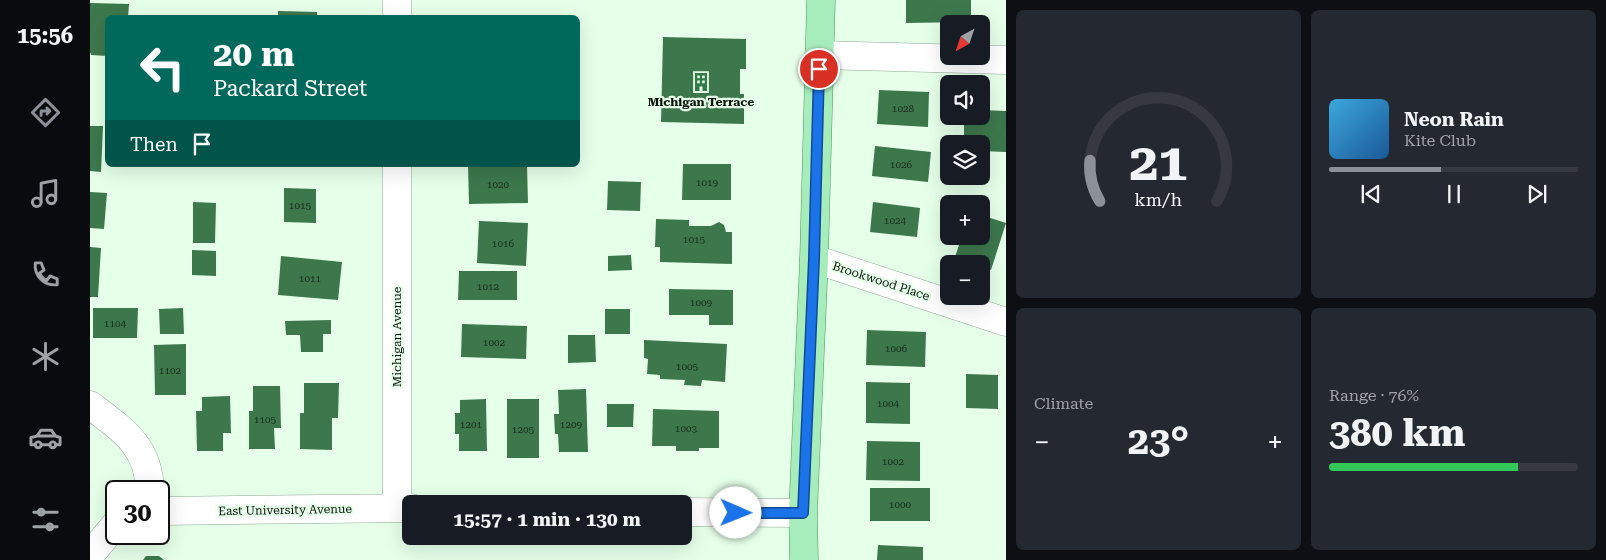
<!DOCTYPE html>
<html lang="en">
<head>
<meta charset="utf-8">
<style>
	:root { --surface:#171b24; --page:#242831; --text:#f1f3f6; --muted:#9ea1a6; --line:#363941; --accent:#8c9099 }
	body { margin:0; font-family:"Roboto Serif",serif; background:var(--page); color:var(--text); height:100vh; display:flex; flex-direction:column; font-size:19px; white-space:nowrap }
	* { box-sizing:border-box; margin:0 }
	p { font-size:16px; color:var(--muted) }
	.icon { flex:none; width:28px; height:28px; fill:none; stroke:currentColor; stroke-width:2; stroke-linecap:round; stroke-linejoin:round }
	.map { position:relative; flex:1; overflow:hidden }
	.panel { display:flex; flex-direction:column; gap:10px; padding:10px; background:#0d0f14; width:600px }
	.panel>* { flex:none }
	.top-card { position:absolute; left:15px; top:15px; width:475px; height:152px; border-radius:8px; box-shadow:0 5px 20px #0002; background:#00695c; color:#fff; overflow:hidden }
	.needle { width:32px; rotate:220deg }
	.fabs { position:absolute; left:850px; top:15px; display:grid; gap:10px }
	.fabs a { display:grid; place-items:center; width:50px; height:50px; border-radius:8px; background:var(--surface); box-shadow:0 5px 20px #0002; font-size:25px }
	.speed { position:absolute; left:15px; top:480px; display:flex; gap:10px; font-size:25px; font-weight:700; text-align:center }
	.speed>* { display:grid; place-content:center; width:65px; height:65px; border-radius:50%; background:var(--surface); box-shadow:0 5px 20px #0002; line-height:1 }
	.speed .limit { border:2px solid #111; border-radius:8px; background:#fff; color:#111 }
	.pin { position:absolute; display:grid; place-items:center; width:42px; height:42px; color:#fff; margin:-21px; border:2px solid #fff; border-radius:50%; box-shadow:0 1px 5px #0007 }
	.me { position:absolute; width:55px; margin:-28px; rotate:91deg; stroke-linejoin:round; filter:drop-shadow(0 0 4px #0008) }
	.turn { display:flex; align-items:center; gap:18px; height:105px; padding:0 25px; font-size:22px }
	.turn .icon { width:65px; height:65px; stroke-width:2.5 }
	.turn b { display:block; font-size:35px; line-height:42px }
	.then { display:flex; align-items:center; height:48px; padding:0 25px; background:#0003; gap:10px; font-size:19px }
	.big { font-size:38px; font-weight:700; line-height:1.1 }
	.panel .card { flex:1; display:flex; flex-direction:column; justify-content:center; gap:8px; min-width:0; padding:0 18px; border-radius:8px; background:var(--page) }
	.panel .dial { align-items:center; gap:0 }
	.dial svg { height:130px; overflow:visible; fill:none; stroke:var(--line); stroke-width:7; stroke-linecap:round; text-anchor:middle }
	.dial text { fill:var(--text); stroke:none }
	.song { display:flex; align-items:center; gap:15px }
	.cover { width:60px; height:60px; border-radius:8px; background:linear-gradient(135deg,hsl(200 70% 55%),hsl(210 70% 35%)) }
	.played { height:5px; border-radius:2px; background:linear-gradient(90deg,var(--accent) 45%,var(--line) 45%) }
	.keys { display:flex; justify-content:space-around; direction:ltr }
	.heat { display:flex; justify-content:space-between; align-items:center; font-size:28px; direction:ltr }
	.charge { height:8px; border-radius:4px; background:linear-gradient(90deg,#34c759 76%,var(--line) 0) }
	.panel .tiles { flex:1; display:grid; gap:10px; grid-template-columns:repeat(2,1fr) }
	.trip { position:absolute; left:312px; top:495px; width:290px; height:50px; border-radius:8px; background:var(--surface); box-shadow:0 5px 20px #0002; font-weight:700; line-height:50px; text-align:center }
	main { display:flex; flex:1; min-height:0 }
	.menu { display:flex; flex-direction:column; width:90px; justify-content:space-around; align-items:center; background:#090b0e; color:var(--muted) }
	.menu .icon { width:35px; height:35px }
	.menu .selected { color:var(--accent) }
	.menu b { font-size:22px; color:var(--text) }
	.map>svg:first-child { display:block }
	.building { fill:#3d784d }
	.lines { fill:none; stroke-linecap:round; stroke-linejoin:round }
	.minor-casing { stroke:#91aa96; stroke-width:29 }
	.major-casing { stroke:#4a9961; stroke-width:29 }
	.minor { stroke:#fff; stroke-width:28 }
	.major { stroke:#a7ecbb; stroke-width:28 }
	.route-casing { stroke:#114b97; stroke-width:12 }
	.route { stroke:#1a73e8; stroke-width:9 }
	.labels { text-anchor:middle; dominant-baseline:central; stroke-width:4.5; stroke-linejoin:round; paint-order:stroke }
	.number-label { font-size:10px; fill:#182d1d }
	.poi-label { font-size:12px; font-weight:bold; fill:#0b140d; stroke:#e5ffe9 }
	.street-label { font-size:12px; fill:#0b140d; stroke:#e5ffe9 }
</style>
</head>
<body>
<main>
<nav class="menu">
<b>15:56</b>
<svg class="icon selected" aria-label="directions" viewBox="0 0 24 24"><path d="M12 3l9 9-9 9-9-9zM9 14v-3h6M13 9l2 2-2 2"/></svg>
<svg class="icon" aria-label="music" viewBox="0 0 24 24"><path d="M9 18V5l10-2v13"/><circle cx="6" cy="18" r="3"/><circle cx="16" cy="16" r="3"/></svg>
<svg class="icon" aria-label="phone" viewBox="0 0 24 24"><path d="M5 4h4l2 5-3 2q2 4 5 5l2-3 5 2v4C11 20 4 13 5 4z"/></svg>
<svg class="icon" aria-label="climate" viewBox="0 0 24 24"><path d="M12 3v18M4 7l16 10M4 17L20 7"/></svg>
<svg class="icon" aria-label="car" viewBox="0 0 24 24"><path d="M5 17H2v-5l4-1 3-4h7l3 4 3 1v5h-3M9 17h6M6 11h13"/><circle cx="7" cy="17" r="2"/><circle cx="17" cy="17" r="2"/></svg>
<svg class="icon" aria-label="filters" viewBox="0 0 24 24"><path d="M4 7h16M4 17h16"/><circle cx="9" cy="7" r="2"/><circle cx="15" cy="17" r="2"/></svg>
</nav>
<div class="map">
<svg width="916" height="560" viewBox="0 0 916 560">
	<rect width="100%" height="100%" fill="#e5ffe9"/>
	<!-- building -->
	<path class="building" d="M816 0H881V22L816 23Z
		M0 3 39 4 38 18H18V56L1 55 0 52Z
		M188 11 227 12V18H188Z
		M573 37 656 39V69H650V94H654V124L571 122Z
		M789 90 839 92 838 127 787 124Z
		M891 110 916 111V152L891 151V144H874V116H891Z
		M0 126H13L11 172 0 171Z
		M785 146 841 152 838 182 782 176Z
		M593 164H641V200H592Z
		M378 165H437L438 203 379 204Z
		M518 181 551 182 550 211 517 210Z
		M194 188 226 189V223L194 222Z
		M0 192 17 193 14 229 0 228Z
		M103 202 126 203 125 243H103Z
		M783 202 830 208 827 237 780 232Z
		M891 215 916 223 901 270 891 266V264L865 257 872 236H891Z
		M566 219 599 220V226H621L629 222 634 225 636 232H642V264L570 262V247H565Z
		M389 221 438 223 436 266 387 263Z
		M0 247 11 248 8 297H0Z
		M102 250 126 251V276L102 275Z
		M541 255 542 270 518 271V256Z
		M191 256 252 262 248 300 188 295Z
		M369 271H427V300H368Z
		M579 289 643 290V325H619V315H579Z
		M3 308H48L47 338H3Z
		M93 308 94 334H70L69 309Z
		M515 309H540V334H515Z
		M241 320V334H233V352H211L210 335H196L195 321Z
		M372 324 437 326 436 359 371 357Z
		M777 330 836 332 835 367 776 365Z
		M478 335H505L506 362 478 363Z
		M554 340 637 344 635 382 612 380 611 386 594 385 595 380 570 379V375L557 374 558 359 554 358Z
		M96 344V395H65L64 345Z
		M876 374 908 375V409L876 408Z
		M776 382 820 383V424L776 423Z
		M214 383H249L248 418H242V450L210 449V413H214Z
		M163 386H190L191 428H184L185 449H159V411H163Z
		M496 389 498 452H469L468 434H465L464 414H469L468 390Z
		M140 396 141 433H133V451H107L106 411H112V397Z
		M396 399 397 451H369V434H365V413H370V400Z
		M417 399H449V458H417Z
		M517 404H544L543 427H517Z
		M563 409 629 411V448H609V451H586V446H562Z
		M777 441 830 442V481L776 480Z
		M780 488H840V521H780Z
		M788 545 833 547V560H787Z
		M56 556H69L74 560H53Z"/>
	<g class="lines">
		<!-- minor casing -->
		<g class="minor-casing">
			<path id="minor" d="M307 18V0
				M729 55 916 60
				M724 259 916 322
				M0 405C33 430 59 446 60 491
				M307 508V165
				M69 511 321 508
				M594 512 713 513
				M0 555 26 524"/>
		</g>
		<!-- major casing -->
		<g class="major-casing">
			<path id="major" d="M714 560 713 513 724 259 731 0"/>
		</g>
		<!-- minor -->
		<use href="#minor" class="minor"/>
		<!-- major -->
		<use href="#major" class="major"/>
	</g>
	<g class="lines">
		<!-- route casing -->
		<g class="route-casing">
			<path id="route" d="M646 513H713L724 259 729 69"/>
		</g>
		<!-- route -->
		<use href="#route" class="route"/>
	</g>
	<!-- icons -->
	<defs>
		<g id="building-bare" transform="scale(1.5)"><path d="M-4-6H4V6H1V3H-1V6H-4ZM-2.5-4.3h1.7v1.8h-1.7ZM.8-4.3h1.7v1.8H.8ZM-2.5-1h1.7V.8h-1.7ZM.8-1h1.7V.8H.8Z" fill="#327b49" stroke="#e5ffe9" stroke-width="2.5" paint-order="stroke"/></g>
	</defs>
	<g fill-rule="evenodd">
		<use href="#building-bare" x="611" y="82"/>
	</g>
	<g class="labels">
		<!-- number labels -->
		<g class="number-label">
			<text x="813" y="108">1028</text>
			<text x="811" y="164">1026</text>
			<text x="617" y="182">1019</text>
			<text x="408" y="184">1020</text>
			<text x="210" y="205">1015</text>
			<text x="805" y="220">1024</text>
			<text x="604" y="239">1015</text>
			<text x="413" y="243">1016</text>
			<text x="220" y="278">1011</text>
			<text x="398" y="286">1012</text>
			<text x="611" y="302">1009</text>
			<text x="25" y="323">1104</text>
			<text x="404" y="342">1002</text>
			<text x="806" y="348">1006</text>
			<text x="597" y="366">1005</text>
			<text x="80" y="370">1102</text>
			<text x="798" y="403">1004</text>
			<text x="175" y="419">1105</text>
			<text x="381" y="424">1201</text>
			<text x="481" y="424">1209</text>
			<text x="596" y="428">1003</text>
			<text x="433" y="429">1205</text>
			<text x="803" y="461">1002</text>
			<text x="810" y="504">1000</text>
		</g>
		<!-- poi labels -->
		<g class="poi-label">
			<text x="611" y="102">Michigan Terrace</text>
		</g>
		<!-- street labels -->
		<g class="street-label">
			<text transform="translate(791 281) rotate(18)">Brookwood Place</text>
			<text transform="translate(307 337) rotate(-90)">Michigan Avenue</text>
			<text transform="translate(195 510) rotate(-1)">East University Avenue</text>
		</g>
	</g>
</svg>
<div class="fabs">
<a><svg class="needle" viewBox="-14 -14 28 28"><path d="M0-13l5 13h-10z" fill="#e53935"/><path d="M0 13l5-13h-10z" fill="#9ea1a6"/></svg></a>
<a><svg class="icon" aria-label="sound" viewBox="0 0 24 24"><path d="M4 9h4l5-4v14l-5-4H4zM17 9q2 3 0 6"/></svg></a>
<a><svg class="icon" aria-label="layers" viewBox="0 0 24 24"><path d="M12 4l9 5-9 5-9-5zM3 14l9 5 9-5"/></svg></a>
<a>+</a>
<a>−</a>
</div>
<div class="speed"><div class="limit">30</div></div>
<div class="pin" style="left:729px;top:69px;background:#d93025"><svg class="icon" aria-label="arrive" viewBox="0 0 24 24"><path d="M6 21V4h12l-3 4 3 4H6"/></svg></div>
<svg class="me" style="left:646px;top:513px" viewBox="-20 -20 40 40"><circle r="19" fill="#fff"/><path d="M0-13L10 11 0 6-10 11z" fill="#1a73e8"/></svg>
<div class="trip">15:57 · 1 min · 130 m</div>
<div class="top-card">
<div class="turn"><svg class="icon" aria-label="left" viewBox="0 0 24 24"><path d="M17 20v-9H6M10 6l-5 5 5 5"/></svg><div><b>20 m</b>Packard Street</div></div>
<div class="then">Then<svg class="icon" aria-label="arrive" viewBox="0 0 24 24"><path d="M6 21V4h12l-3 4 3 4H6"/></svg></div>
</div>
</div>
<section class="panel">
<div class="tiles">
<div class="card dial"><svg viewBox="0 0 100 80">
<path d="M14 69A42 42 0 1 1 86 69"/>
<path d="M14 69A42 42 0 0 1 8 44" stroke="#8c9099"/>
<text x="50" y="56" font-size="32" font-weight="700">21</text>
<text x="50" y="72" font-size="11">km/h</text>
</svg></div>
<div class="card">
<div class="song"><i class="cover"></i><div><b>Neon Rain</b><p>Kite Club</p></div></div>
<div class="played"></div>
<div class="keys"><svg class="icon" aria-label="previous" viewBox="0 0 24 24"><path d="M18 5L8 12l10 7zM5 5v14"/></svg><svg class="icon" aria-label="pause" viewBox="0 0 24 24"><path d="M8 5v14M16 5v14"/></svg><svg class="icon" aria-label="next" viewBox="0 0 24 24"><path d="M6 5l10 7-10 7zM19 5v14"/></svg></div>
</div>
<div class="card"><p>Climate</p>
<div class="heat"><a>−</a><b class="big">23°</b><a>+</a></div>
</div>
<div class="card"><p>Range · 76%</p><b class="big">380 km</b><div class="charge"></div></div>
</div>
</section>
</main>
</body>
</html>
